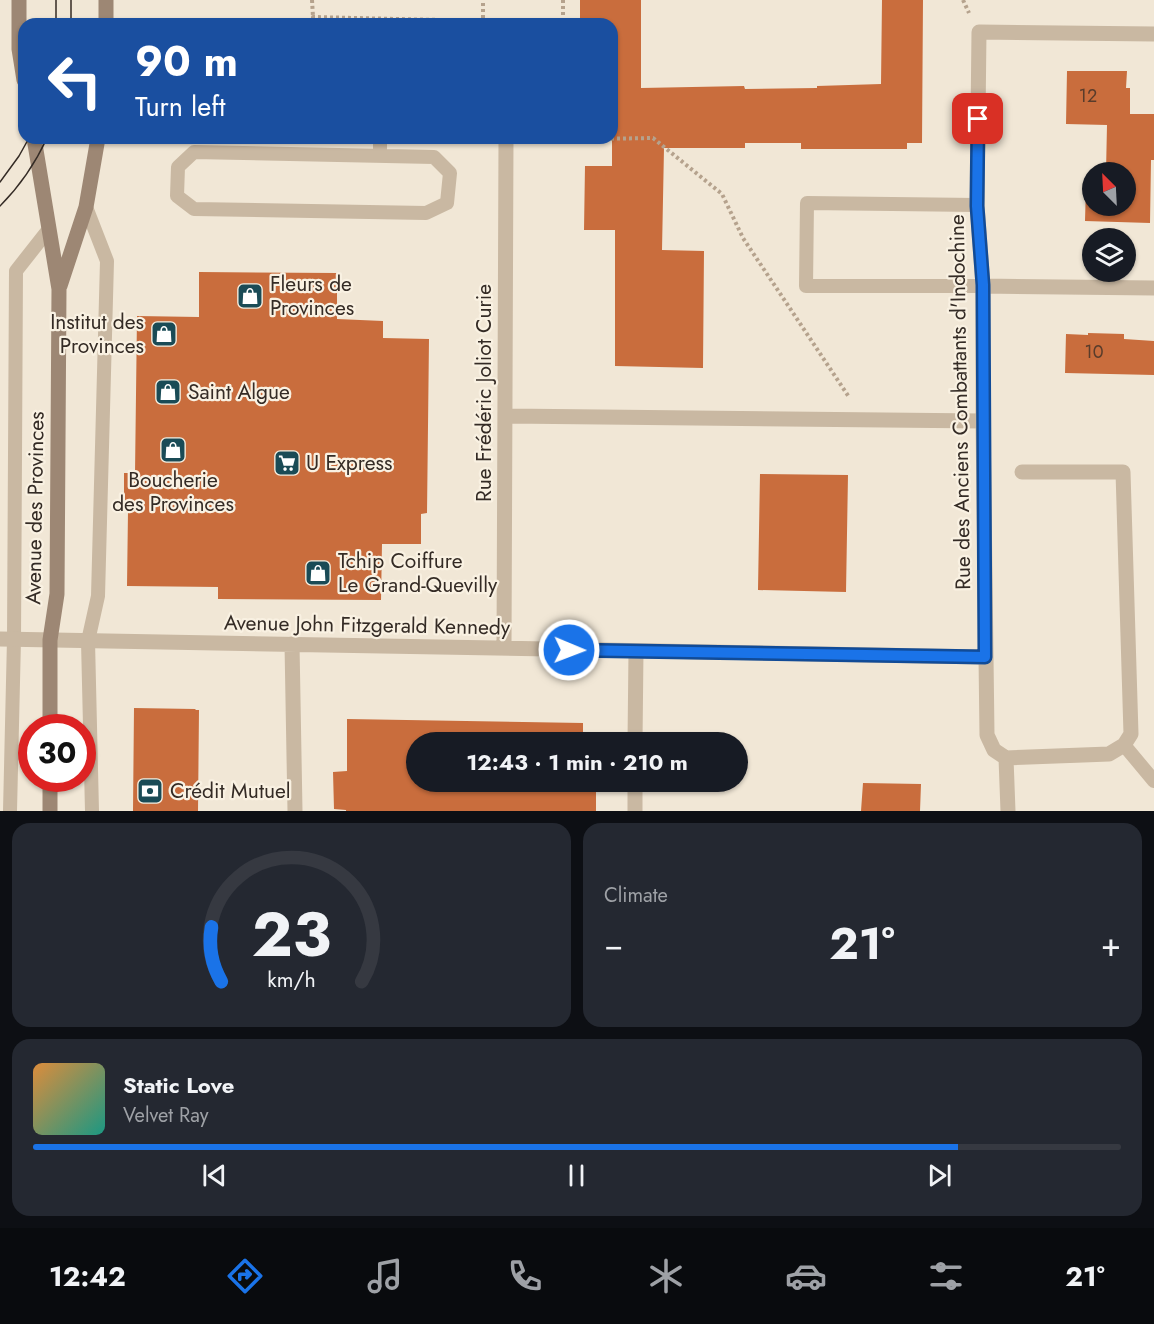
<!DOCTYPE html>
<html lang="en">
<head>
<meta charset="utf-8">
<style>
	:root { --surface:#171b24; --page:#242831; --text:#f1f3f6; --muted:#9ea1a6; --line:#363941; --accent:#1a73e8 }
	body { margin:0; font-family:Jost,sans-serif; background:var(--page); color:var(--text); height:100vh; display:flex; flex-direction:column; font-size:22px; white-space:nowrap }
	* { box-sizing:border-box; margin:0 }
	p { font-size:20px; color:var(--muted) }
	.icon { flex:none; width:33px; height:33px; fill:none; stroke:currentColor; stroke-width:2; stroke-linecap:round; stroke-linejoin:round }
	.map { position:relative; height:811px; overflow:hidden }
	.details { display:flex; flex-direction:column; gap:12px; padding:12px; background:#0d0f14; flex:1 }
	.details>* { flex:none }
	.guide { position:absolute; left:18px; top:18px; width:600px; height:126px; border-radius:18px; box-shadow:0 2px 4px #0004; background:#1a4fa0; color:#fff; overflow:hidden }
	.needle { width:39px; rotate:336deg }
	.controls { position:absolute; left:1082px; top:162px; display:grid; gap:12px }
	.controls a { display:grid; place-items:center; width:54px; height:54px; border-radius:50%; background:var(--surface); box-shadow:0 2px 4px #0004; font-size:30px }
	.speed { position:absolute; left:18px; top:714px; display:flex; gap:12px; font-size:30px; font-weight:700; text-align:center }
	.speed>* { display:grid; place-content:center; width:78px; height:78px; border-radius:50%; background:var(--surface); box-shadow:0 2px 4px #0004; line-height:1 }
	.speed .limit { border:9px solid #d22; background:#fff; color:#111 }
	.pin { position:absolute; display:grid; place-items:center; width:51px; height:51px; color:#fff; margin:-26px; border-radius:12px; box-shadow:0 3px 9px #0006 }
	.me { position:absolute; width:66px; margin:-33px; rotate:91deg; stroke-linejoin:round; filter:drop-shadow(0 0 4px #0008) }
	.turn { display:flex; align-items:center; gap:21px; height:126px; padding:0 18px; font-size:27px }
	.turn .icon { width:78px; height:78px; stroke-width:2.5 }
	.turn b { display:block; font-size:42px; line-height:51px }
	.big { font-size:45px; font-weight:700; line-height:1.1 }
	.details .card { flex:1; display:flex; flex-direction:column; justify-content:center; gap:9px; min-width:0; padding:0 21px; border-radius:18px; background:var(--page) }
	.details .dial { align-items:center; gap:0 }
	.dial svg { height:156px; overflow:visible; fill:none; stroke:var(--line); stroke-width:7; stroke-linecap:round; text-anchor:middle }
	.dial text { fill:var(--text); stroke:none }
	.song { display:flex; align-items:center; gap:18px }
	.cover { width:72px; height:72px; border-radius:9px; background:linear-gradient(135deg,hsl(30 70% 55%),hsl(170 70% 35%)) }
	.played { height:6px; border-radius:3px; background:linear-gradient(90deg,var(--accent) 85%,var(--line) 85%) }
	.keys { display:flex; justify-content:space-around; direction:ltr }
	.heat { display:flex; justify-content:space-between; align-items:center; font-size:33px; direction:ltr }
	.details .tiles { flex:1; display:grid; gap:12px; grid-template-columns:1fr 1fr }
	.card:last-child { grid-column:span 2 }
	.trip { position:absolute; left:406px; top:732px; width:342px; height:60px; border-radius:30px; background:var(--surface); box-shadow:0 2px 4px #0004; font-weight:700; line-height:60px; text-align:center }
	.menu { display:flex; height:96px; justify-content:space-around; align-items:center; background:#090b0e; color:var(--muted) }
	.menu .icon { width:42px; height:42px }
	.menu .current { color:var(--accent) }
	.menu b { font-size:27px; color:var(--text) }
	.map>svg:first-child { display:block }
	.building { fill:#c96d3d }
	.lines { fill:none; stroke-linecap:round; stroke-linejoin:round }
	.path { stroke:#b5a28d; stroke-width:4; stroke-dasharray:3 3; stroke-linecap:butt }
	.lane { stroke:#c9b8a2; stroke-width:14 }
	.street { stroke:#c9b8a2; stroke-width:15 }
	.secondary { stroke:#9d8774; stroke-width:15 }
	.tram { stroke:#342b25; stroke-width:1.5 }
	.route-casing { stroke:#114b97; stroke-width:15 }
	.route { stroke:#1a73e8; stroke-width:10 }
	.labels { text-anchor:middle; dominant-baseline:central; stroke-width:4.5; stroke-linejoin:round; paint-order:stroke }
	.number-label { font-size:18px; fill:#593c2b }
	.poi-label { font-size:21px; fill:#342b25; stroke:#f9f1e2; text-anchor:start }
	.street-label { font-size:21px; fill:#342b25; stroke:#f9f1e2 }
</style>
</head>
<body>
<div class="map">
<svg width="1154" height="811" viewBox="0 0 1154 811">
	<rect width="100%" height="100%" fill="#f1e7d6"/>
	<!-- building -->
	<path class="building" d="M580 0H641V88L744 86 745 89 817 88V86L881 84 882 0H923L922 143H907V149H801V143H745V148H664L662 250 704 251 703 368 615 366V230H584L585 166H612V24H580Z
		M1067 71H1127L1126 88H1130V114H1154V160H1151L1150 223 1085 221 1086 185H1092V206H1125V172H1106L1107 125 1066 124Z
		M199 272 337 273V319L383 321V338L429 339 427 513 421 514V544H382L381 600 218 599V587L127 586 128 511H124V473H135L137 316 199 317Z
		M1088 333 1124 334V339L1154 341V375L1065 373 1066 334 1088 335Z
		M760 474 848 475 846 592 758 590Z
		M134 708 195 709 196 710H199L198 811H133Z
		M347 719 583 723V742H417V782H596V811H346V810L334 809 333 772 347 771Z
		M863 783 921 784 920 811H861Z"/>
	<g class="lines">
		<!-- path -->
		<path class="path" d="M312 0 313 17
			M563 0V24
			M963 0 969 13
			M313 24V17L483 21V0
			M527 140 653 138 722 194 743 238 849 397"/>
		<!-- lane -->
		<path class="lane" d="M194 152 434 157 450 173 447 203 426 213 194 209 177 196 178 167Z
			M380 155V138
			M977 205 807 203 806 286H983
			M86 207 107 261 98 596 88 641 92 811
			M1124 745 1154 781
			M10 811 14 639 16 271 49 229"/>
		<!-- street -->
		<path class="street" d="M983 286 1154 288
			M505 416 983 421
			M1022 472H1123L1131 734 1124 745 1109 754 1006 758 994 750 987 735 983 421V286L977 205 979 32 1154 34
			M0 639 985 657
			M292 644 295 811
			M504 648 506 138
			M635 742 636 651
			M1006 758 1008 811
			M635 811V782"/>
		<!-- secondary -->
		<path class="secondary" d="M19 0V49L24 80
			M106 0V24
			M34 138 59 289 57 594 50 640V728
			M60 286 86 207 98 138
			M50 811V778"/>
		<!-- tram -->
		<path class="tram" d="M56 24V0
			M71 24V0
			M0 182 19 156 29 138
			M0 206C20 186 35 164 47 138"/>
	</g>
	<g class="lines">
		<!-- route casing -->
		<g class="route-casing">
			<path id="route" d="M569 650 985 657 983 285 977 206 978 119"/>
		</g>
		<!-- route -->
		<use href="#route" class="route"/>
	</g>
	<!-- icons -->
	<defs>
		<g id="shop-square" transform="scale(1.35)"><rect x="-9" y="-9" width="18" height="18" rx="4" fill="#1a4b56" stroke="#f9f1e2"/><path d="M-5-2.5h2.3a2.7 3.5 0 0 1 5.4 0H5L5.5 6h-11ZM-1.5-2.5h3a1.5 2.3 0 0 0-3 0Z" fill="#fff"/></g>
		<g id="supermarket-square" transform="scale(1.35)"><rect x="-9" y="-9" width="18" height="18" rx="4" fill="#1a4b56" stroke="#f9f1e2"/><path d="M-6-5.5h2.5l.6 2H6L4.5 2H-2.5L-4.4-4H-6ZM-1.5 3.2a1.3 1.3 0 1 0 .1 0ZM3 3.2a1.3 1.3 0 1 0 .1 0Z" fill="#fff"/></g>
		<g id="bank-square" transform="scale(1.35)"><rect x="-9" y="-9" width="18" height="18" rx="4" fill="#1a4b56" stroke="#f9f1e2"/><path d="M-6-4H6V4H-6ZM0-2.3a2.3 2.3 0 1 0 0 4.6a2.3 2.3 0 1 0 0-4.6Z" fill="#fff"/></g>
	</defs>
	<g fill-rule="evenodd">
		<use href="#shop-square" x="250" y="296"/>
		<use href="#shop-square" x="164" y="334"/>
		<use href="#shop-square" x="168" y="392"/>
		<use href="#shop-square" x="173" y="450"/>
		<use href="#supermarket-square" x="287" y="463"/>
		<use href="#shop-square" x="318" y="573"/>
		<use href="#bank-square" x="150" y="791"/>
	</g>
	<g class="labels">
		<!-- number labels -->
		<g class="number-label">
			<text x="1088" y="96">12</text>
			<text x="1094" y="352">10</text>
		</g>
		<!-- poi labels -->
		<g class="poi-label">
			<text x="270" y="284">Fleurs de<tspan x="270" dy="24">Provinces</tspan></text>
			<text x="144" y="322" text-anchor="end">Institut des<tspan x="144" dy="24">Provinces</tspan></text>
			<text x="188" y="392">Saint Algue</text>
			<text x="306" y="463">U Express</text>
			<text x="173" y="480" text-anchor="middle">Boucherie<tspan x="173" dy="24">des Provinces</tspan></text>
			<text x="338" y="561">Tchip Coiffure<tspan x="338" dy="24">Le Grand-Quevilly</tspan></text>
			<text x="170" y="791">Crédit Mutuel</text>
		</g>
		<!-- street labels -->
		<g class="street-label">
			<text transform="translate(484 393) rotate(-90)">Rue Frédéric Joliot Curie</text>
			<text transform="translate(960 402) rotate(-91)">Rue des Anciens Combattants d'Indochine</text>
			<text transform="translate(35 508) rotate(-89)">Avenue des Provinces</text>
			<text transform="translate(367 625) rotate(1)">Avenue John Fitzgerald Kennedy</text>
		</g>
	</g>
</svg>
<div class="controls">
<a><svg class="needle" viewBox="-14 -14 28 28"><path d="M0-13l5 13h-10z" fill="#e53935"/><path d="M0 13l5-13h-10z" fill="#9ea1a6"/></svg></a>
<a><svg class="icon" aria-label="layers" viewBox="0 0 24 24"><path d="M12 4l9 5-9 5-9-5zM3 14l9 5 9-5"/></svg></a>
</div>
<div class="speed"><div class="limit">30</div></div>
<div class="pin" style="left:978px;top:119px;background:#d93025"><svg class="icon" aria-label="arrive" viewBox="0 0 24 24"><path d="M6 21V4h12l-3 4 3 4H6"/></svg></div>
<svg class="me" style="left:569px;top:650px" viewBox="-20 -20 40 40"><circle r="17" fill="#1a73e8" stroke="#fff" stroke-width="3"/><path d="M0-11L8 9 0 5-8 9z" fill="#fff"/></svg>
<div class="trip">12:43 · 1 min · 210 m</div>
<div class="guide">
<div class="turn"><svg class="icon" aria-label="left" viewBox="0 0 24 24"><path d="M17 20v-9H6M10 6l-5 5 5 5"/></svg><div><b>90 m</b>Turn left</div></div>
</div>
</div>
<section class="details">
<div class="tiles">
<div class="card dial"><svg viewBox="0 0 100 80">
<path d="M14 69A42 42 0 1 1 86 69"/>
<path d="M14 69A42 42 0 0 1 9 41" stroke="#1a73e8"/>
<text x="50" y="56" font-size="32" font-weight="700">23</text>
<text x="50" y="72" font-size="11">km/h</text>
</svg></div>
<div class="card"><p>Climate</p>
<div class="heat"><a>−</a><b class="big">21°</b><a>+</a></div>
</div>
<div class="card">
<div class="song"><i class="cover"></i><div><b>Static Love</b><p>Velvet Ray</p></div></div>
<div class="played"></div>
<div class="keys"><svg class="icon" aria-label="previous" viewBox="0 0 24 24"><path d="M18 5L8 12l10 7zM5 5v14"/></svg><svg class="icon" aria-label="pause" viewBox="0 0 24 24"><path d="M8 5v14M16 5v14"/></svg><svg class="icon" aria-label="next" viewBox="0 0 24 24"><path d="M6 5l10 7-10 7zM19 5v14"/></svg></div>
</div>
</div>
</section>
<nav class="menu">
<b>12:42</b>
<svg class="icon current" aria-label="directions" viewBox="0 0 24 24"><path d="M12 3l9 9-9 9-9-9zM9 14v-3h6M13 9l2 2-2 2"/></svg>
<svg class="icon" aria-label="music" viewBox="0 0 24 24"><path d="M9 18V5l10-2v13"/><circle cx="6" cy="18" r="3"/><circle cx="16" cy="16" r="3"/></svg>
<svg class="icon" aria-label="phone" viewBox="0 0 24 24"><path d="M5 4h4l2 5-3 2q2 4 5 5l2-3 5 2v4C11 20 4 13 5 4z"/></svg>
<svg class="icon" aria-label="climate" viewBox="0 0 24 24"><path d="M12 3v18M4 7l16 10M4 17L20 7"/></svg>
<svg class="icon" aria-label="car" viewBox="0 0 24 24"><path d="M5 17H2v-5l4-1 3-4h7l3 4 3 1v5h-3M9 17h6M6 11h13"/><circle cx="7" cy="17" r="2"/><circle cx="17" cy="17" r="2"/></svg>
<svg class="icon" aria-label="filters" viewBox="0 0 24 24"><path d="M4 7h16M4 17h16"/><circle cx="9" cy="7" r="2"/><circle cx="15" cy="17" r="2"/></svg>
<b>21°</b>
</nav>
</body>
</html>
